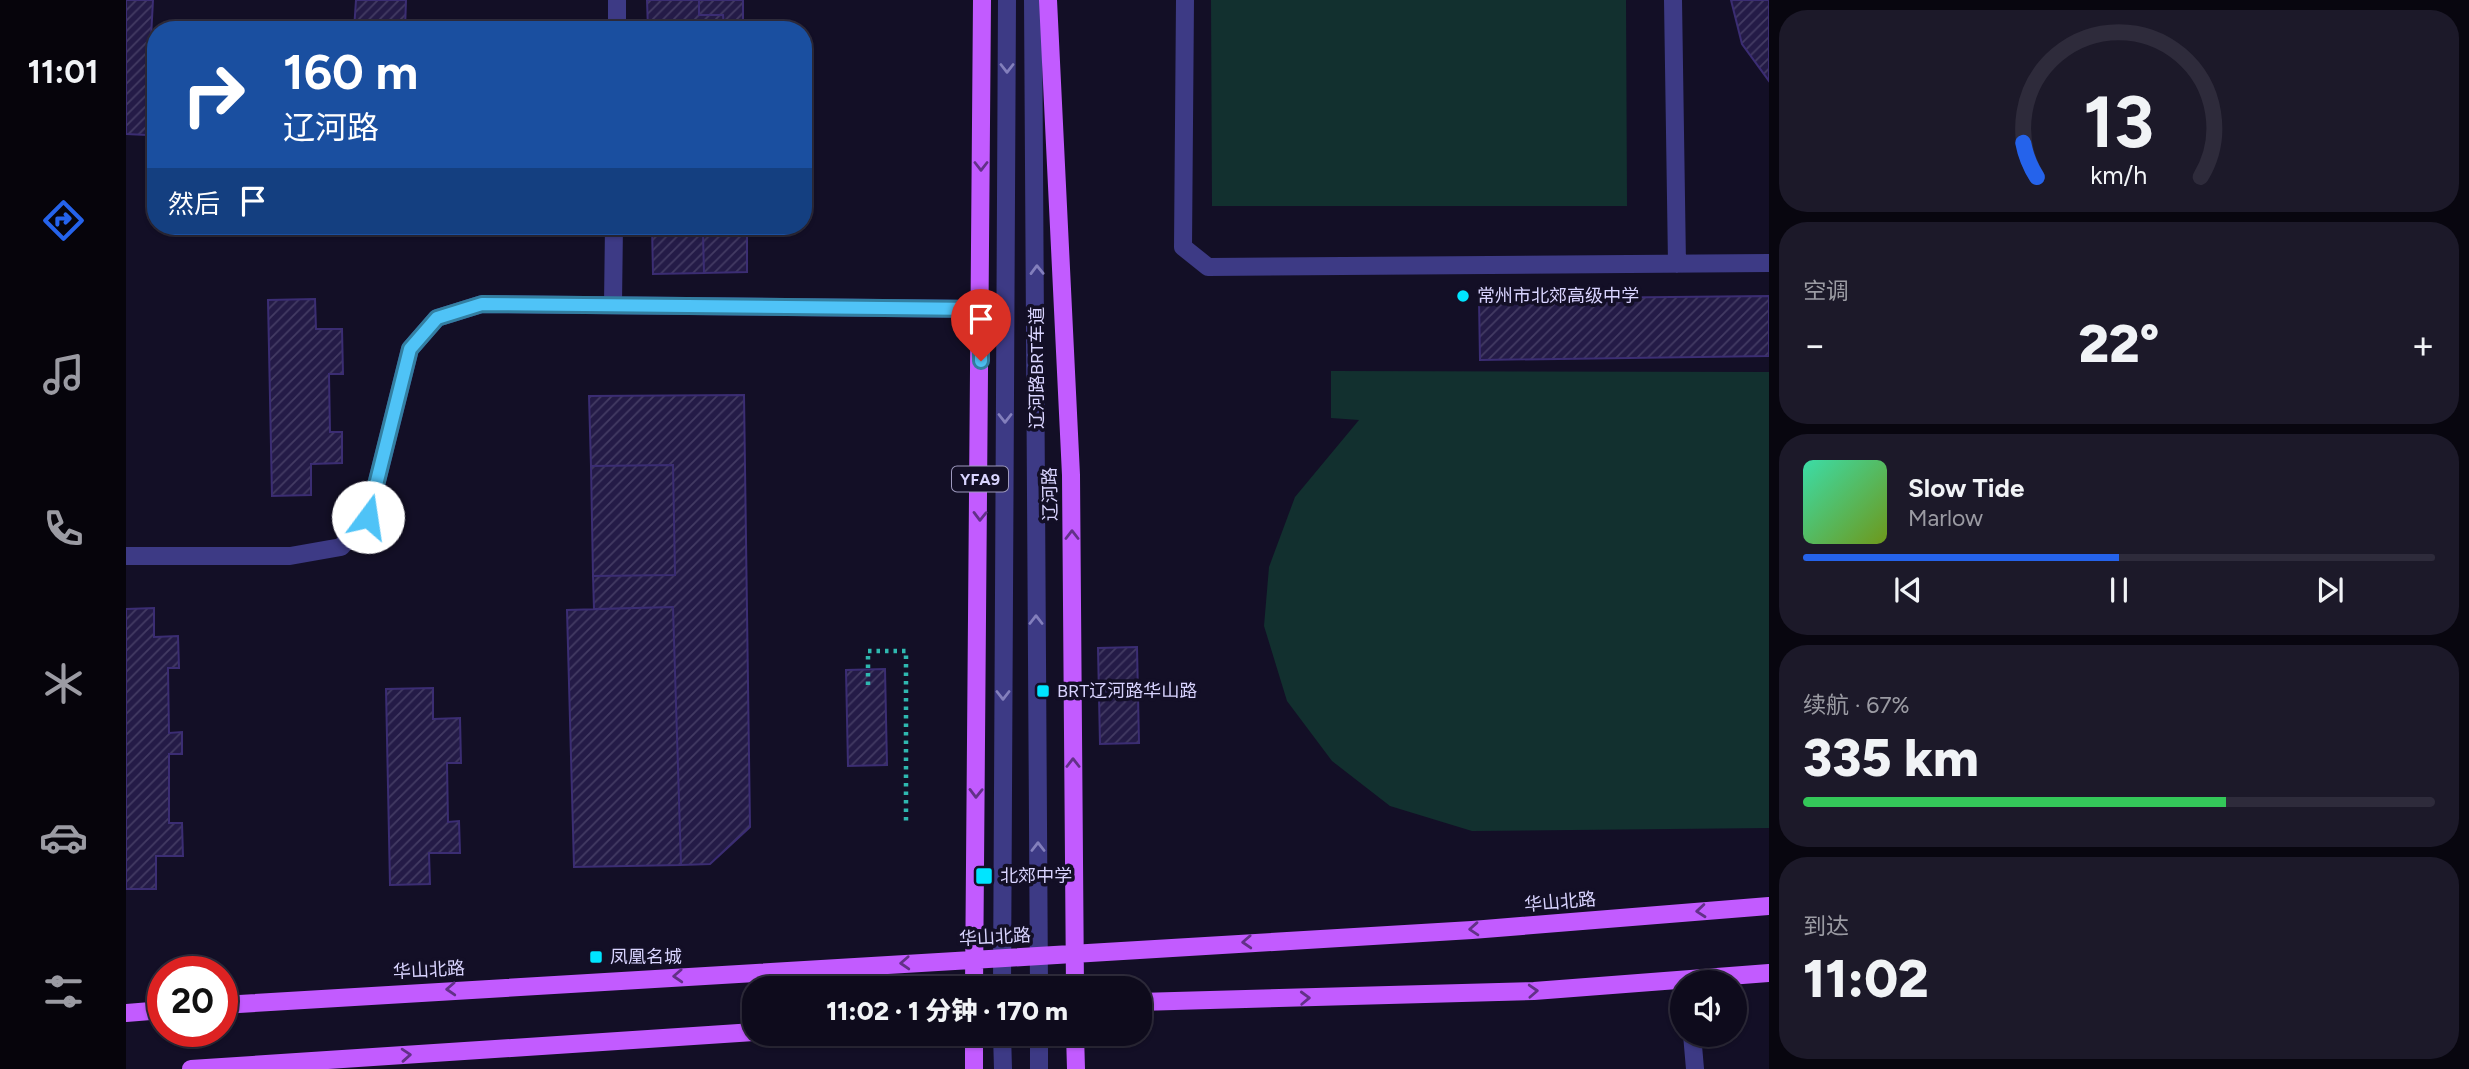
<!DOCTYPE html>
<html lang="zh">
<head>
<meta charset="utf-8">
<style>
	:root { --surface:#0e0b1c; --page:#1c1929; --text:#f1f3f6; --muted:#9b9ba3; --line:#2e2b3b; --accent:#2563eb }
	body { margin:0; font-family:Figtree,"Noto Sans SC",sans-serif; background:var(--page); color:var(--text); height:100vh; display:flex; flex-direction:column; font-size:26px; white-space:nowrap }
	* { box-sizing:border-box; margin:0 }
	p { font-size:23px; color:var(--muted) }
	.icon { flex:none; width:38px; height:38px; fill:none; stroke:currentColor; stroke-width:2; stroke-linecap:round; stroke-linejoin:round }
	.map { position:relative; flex:1; overflow:hidden }
	.side { display:flex; flex-direction:column; gap:10px; padding:10px; background:#08060f; width:700px }
	.side>* { flex:none }
	.top-card { position:absolute; left:21px; top:21px; width:665px; height:214px; border-radius:28px; box-shadow:0 2px 5px #0004,0 0 0 2px var(--line); background:#1a4fa0; color:#fff; overflow:hidden }
	.fabs { position:absolute; left:1544px; top:970px; display:grid; gap:14px }
	.fabs a { display:grid; place-items:center; width:77px; height:77px; border-radius:50%; background:var(--surface); box-shadow:0 2px 5px #0004,0 0 0 2px var(--line); font-size:35px }
	.speed { position:absolute; left:21px; top:956px; display:flex; gap:14px; font-size:35px; font-weight:700; text-align:center }
	.speed>* { display:grid; place-content:center; width:91px; height:91px; border-radius:50%; background:var(--surface); box-shadow:0 2px 5px #0004,0 0 0 2px var(--line); line-height:1 }
	.speed .limit { border:10px solid #d22; background:#fff; color:#111 }
	.pin { position:absolute; display:grid; place-items:center; width:60px; height:60px; color:#fff; margin:-72px -30px; border-radius:50% 50% 50% 0; rotate:-45deg; box-shadow:0 0 7px #0007 }
	.pin .icon { rotate:45deg }
	.me { position:absolute; width:77px; margin:-38px; rotate:14deg; stroke-linejoin:round; filter:drop-shadow(0 0 5px #0008) }
	.turn { display:flex; align-items:center; gap:24px; height:147px; padding:0 21px; font-size:32px }
	.turn .icon { width:91px; height:91px; stroke-width:2.5 }
	.turn b { display:block; font-size:49px; line-height:60px }
	.then { display:flex; align-items:center; height:66px; padding:0 21px; background:#0003; gap:14px; font-size:26px }
	.big { font-size:52px; font-weight:800; line-height:1.1 }
	.side .card { flex:1; display:flex; flex-direction:column; justify-content:center; gap:10px; min-width:0; padding:0 24px; border-radius:28px; background:var(--page) }
	.side .dial { align-items:center; gap:0 }
	.dial svg { height:182px; overflow:visible; fill:none; stroke:var(--line); stroke-width:7; stroke-linecap:round; text-anchor:middle }
	.dial text { fill:var(--text); stroke:none }
	.song { display:flex; align-items:center; gap:21px }
	.cover { width:84px; height:84px; border-radius:10px; background:linear-gradient(135deg,hsl(160 70% 55%),hsl(80 70% 35%)) }
	.played { height:7px; border-radius:4px; background:linear-gradient(90deg,var(--accent) 50%,var(--line) 50%) }
	.keys { display:flex; justify-content:space-around; direction:ltr }
	.heat { display:flex; justify-content:space-between; align-items:center; font-size:38px; direction:ltr }
	.charge { height:10px; border-radius:5px; background:linear-gradient(90deg,#34c759 67%,var(--line) 0) }
	.trip { position:absolute; left:616px; top:976px; width:410px; height:70px; border-radius:28px; background:var(--surface); box-shadow:0 2px 5px #0004,0 0 0 2px var(--line); font-weight:800; line-height:70px; text-align:center }
	main { display:flex; flex:1; min-height:0 }
	.tab-bar { display:flex; flex-direction:column; width:126px; justify-content:space-around; align-items:center; background:#06040b; color:var(--muted) }
	.tab-bar .icon { width:49px; height:49px }
	.tab-bar .selected { color:var(--accent) }
	.tab-bar b { font-size:32px; color:var(--text) }
	.map>svg:first-child { display:block }
	.green { fill:#12302f }
	.building { fill:url(#building-hatch); stroke:#3b2d73; stroke-width:2 }
	.lines { fill:none; stroke-linecap:round; stroke-linejoin:round }
	.path { stroke:#2fb8b0; stroke-width:4.5; stroke-dasharray:3.5 5; stroke-linecap:butt }
	.minor { stroke:#3d3a85; stroke-width:18 }
	.major { stroke:#c25bff; stroke-width:18 }
	.oneway { stroke:#837fbc }
	.oneway2 { stroke:#623188 }
	.route-casing { stroke:#337fa1; stroke-width:18 }
	.route { stroke:#4fc3f7; stroke-width:12 }
	.poi-dot { fill:#00e5ff; stroke:#130f26; stroke-width:2.5 }
	.labels { text-anchor:middle; dominant-baseline:central; stroke-width:7; stroke-linejoin:round; paint-order:stroke }
	.shield { fill:#130f26; stroke:#9e99be; stroke-width:2 }
	.shield-label { font-size:16px; font-weight:bold; fill:#d9d4ff }
	.poi-label { font-size:18px; fill:#d9d4ff; stroke:#130f26; text-anchor:start }
	.street-label { font-size:18px; fill:#d9d4ff; stroke:#130f26 }
</style>
</head>
<body>
<main>
<nav class="tab-bar">
<b>11:01</b>
<svg class="icon selected" aria-label="directions" viewBox="0 0 24 24"><path d="M12 3l9 9-9 9-9-9zM9 14v-3h6M13 9l2 2-2 2"/></svg>
<svg class="icon" aria-label="music" viewBox="0 0 24 24"><path d="M9 18V5l10-2v13"/><circle cx="6" cy="18" r="3"/><circle cx="16" cy="16" r="3"/></svg>
<svg class="icon" aria-label="phone" viewBox="0 0 24 24"><path d="M5 4h4l2 5-3 2q2 4 5 5l2-3 5 2v4C11 20 4 13 5 4z"/></svg>
<svg class="icon" aria-label="climate" viewBox="0 0 24 24"><path d="M12 3v18M4 7l16 10M4 17L20 7"/></svg>
<svg class="icon" aria-label="car" viewBox="0 0 24 24"><path d="M5 17H2v-5l4-1 3-4h7l3 4 3 1v5h-3M9 17h6M6 11h13"/><circle cx="7" cy="17" r="2"/><circle cx="17" cy="17" r="2"/></svg>
<svg class="icon" aria-label="filters" viewBox="0 0 24 24"><path d="M4 7h16M4 17h16"/><circle cx="9" cy="7" r="2"/><circle cx="15" cy="17" r="2"/></svg>
</nav>
<div class="map">
<svg width="1643" height="1069" viewBox="0 0 1643 1069">
	<defs>
		<pattern id="building-hatch" width="6" height="6" patternUnits="userSpaceOnUse" patternTransform="scale(1.75)"><rect width="6" height="6" fill="#241b47"/><path d="M-1 1l2-2M0 6l6-6M5 7l2-2" fill="none" stroke="#433b63"/></pattern>
	</defs>
	<rect width="100%" height="100%" fill="#130f26"/>
	<!-- green -->
	<path class="green" d="M1085 0H1500L1501 206H1086Z
		M1205 371 1643 372V828L1346 831 1264 806 1206 761 1161 701 1138 626 1143 567 1169 497 1233 420 1205 418Z"/>
	<!-- building -->
	<path class="building" d="M0 0H27L25 38H30V79H22L20 135 0 134Z
		M230 0H280L279 30H228Z
		M521 0H573V15H597L598 30H522Z
		M573 0H617V30H598L597 15H573Z
		M1605 0H1643V81L1616 44Z
		M526 226H603L604 233 577 234 578 273 527 274Z
		M603 226H621V272L578 273 577 234 604 233Z
		M1643 296V356L1354 360 1353 299Z
		M189 299 190 329H216L217 374H203L204 432H216V463L185 464V495L146 496 142 300Z
		M618 395 624 827 584 864 555 865 547 607 468 609 467 576 549 575 547 465 465 466 463 396Z
		M547 465 549 575 467 576 465 466Z
		M547 607 555 865 448 867 441 610Z
		M28 608V637L52 636 53 668H42L43 733 56 732V754H43V823H56L57 856H30V889H0V609Z
		M1011 647 1013 743 974 744 972 648Z
		M759 669 761 765 722 766 720 670Z
		M307 688V719L334 718 335 763H321L322 822 333 821 334 853H303L304 884 264 885 260 689Z"/>
	<g class="lines">
		<!-- path -->
		<path class="path" d="M742 685V651H780V825"/>
		<!-- minor -->
		<path class="minor" d="M907 0 913 989
			M1059 0 1057 247 1082 267 1643 263
			M1547 0 1551 264
			M491 30V0
			M487 304 488 226
			M0 556H164L215 547 242 517 284 349 311 318 356 304 855 309
			M876 989 881 0
			M876 1034 877 1069
			M1566 1034 1569 1069
			M913 1069V1034"/>
		<!-- major -->
		<path class="major" d="M922 0 945 475 949 989
			M848 989 856 0
			M1013 1002 1408 991 1643 973
			M96 1005 1346 930 1643 906
			M0 1013 37 1010
			M949 1034 950 1069
			M65 1069 628 1032
			M848 1069V1034"/>
	</g>
	<!-- one-way arrows -->
	<defs><path id="oneway-chevron" d="M-2-3.5L2.5 0L-2 3.5" fill="none" stroke-width="1.6" stroke-linecap="round" stroke-linejoin="round" transform="scale(1.75)"/></defs>
	<g class="oneway">
		<use href="#oneway-chevron" transform="translate(881 68) rotate(90)"/>
		<use href="#oneway-chevron" transform="translate(911 270) rotate(-91)"/>
		<use href="#oneway-chevron" transform="translate(879 418) rotate(90)"/>
		<use href="#oneway-chevron" transform="translate(910 620) rotate(-90)"/>
		<use href="#oneway-chevron" transform="translate(877 695) rotate(90)"/>
		<use href="#oneway-chevron" transform="translate(912 847) rotate(-90)"/>
	</g>
	<g class="oneway2">
		<use href="#oneway-chevron" transform="translate(855 166) rotate(90)"/>
		<use href="#oneway-chevron" transform="translate(854 516) rotate(91)"/>
		<use href="#oneway-chevron" transform="translate(946 535) rotate(-90)"/>
		<use href="#oneway-chevron" transform="translate(947 763) rotate(-90)"/>
		<use href="#oneway-chevron" transform="translate(850 793) rotate(91)"/>
		<use href="#oneway-chevron" transform="translate(1575 911) rotate(175)"/>
		<use href="#oneway-chevron" transform="translate(1348 929) rotate(176)"/>
		<use href="#oneway-chevron" transform="translate(1121 942) rotate(177)"/>
		<use href="#oneway-chevron" transform="translate(779 963) rotate(177)"/>
		<use href="#oneway-chevron" transform="translate(552 976) rotate(177)"/>
		<use href="#oneway-chevron" transform="translate(325 989) rotate(177)"/>
		<use href="#oneway-chevron" transform="translate(1407 991) rotate(-3)"/>
		<use href="#oneway-chevron" transform="translate(1179 998) rotate(-2)"/>
		<use href="#oneway-chevron" transform="translate(280 1055) rotate(-4)"/>
	</g>
	<g class="lines">
		<!-- route casing -->
		<g class="route-casing">
			<path id="route" d="M242 517 284 349 311 318 356 304 855 309V361"/>
		</g>
		<!-- route -->
		<use href="#route" class="route"/>
	</g>
	<!-- markers -->
	<g class="poi-dot">
		<circle cx="1337" cy="296" r="7"/>
		<rect x="910" y="684" width="14" height="14" rx="3.5"/>
		<rect x="849" y="867" width="18" height="18" rx="3.5"/>
		<rect x="463" y="950" width="14" height="14" rx="3.5"/>
	</g>
	<g class="labels">
		<!-- shield labels -->
		<rect class="shield" x="826" y="466.5" width="56" height="25" rx="5"/>
		<g class="shield-label">
			<text x="854" y="479">YFA9</text>
		</g>
		<!-- poi labels -->
		<g class="poi-label">
			<text x="1351" y="296">常州市北郊高级中学</text>
			<text x="931" y="691">BRT辽河路华山路</text>
			<text x="874" y="876">北郊中学</text>
			<text x="484" y="957">凤凰名城</text>
		</g>
		<!-- street labels -->
		<g class="street-label">
			<text transform="translate(911 368) rotate(-90)">辽河路BRT车道</text>
			<text transform="translate(924 494) rotate(-91)">辽河路</text>
			<text transform="translate(1434 902) rotate(-5)">华山北路</text>
			<text transform="translate(869 937) rotate(-3)">华山北路</text>
			<text transform="translate(303 970) rotate(-3)">华山北路</text>
		</g>
	</g>
</svg>
<div class="fabs">
<a><svg class="icon" aria-label="sound" viewBox="0 0 24 24"><path d="M4 9h4l5-4v14l-5-4H4zM17 9q2 3 0 6"/></svg></a>
</div>
<div class="speed"><div class="limit">20</div></div>
<div class="pin" style="left:855px;top:361px;background:#d93025"><svg class="icon" aria-label="arrive" viewBox="0 0 24 24"><path d="M6 21V4h12l-3 4 3 4H6"/></svg></div>
<svg class="me" style="left:242px;top:517px" viewBox="-20 -20 40 40"><circle r="19" fill="#fff"/><path d="M0-13L10 11 0 6-10 11z" fill="#4fc3f7"/></svg>
<div class="trip">11:02 · 1 分钟 · 170 m</div>
<div class="top-card">
<div class="turn"><svg class="icon" aria-label="right" viewBox="0 0 24 24"><path d="M7 20v-9h11M14 6l5 5-5 5"/></svg><div><b>160 m</b>辽河路</div></div>
<div class="then">然后<svg class="icon" aria-label="arrive" viewBox="0 0 24 24"><path d="M6 21V4h12l-3 4 3 4H6"/></svg></div>
</div>
</div>
<section class="side">
<div class="card dial"><svg viewBox="0 0 100 80">
<path d="M14 69A42 42 0 1 1 86 69"/>
<path d="M14 69A42 42 0 0 1 8 54" stroke="#2563eb"/>
<text x="50" y="56" font-size="32" font-weight="700">13</text>
<text x="50" y="72" font-size="11">km/h</text>
</svg></div>
<div class="card"><p>空调</p>
<div class="heat"><a>−</a><b class="big">22°</b><a>+</a></div>
</div>
<div class="card">
<div class="song"><i class="cover"></i><div><b>Slow Tide</b><p>Marlow</p></div></div>
<div class="played"></div>
<div class="keys"><svg class="icon" aria-label="previous" viewBox="0 0 24 24"><path d="M18 5L8 12l10 7zM5 5v14"/></svg><svg class="icon" aria-label="pause" viewBox="0 0 24 24"><path d="M8 5v14M16 5v14"/></svg><svg class="icon" aria-label="next" viewBox="0 0 24 24"><path d="M6 5l10 7-10 7zM19 5v14"/></svg></div>
</div>
<div class="card"><p>续航 · 67%</p><b class="big">335 km</b><div class="charge"></div></div>
<div class="card"><p>到达</p><b class="big">11:02</b></div>
</section>
</main>
</body>
</html>
